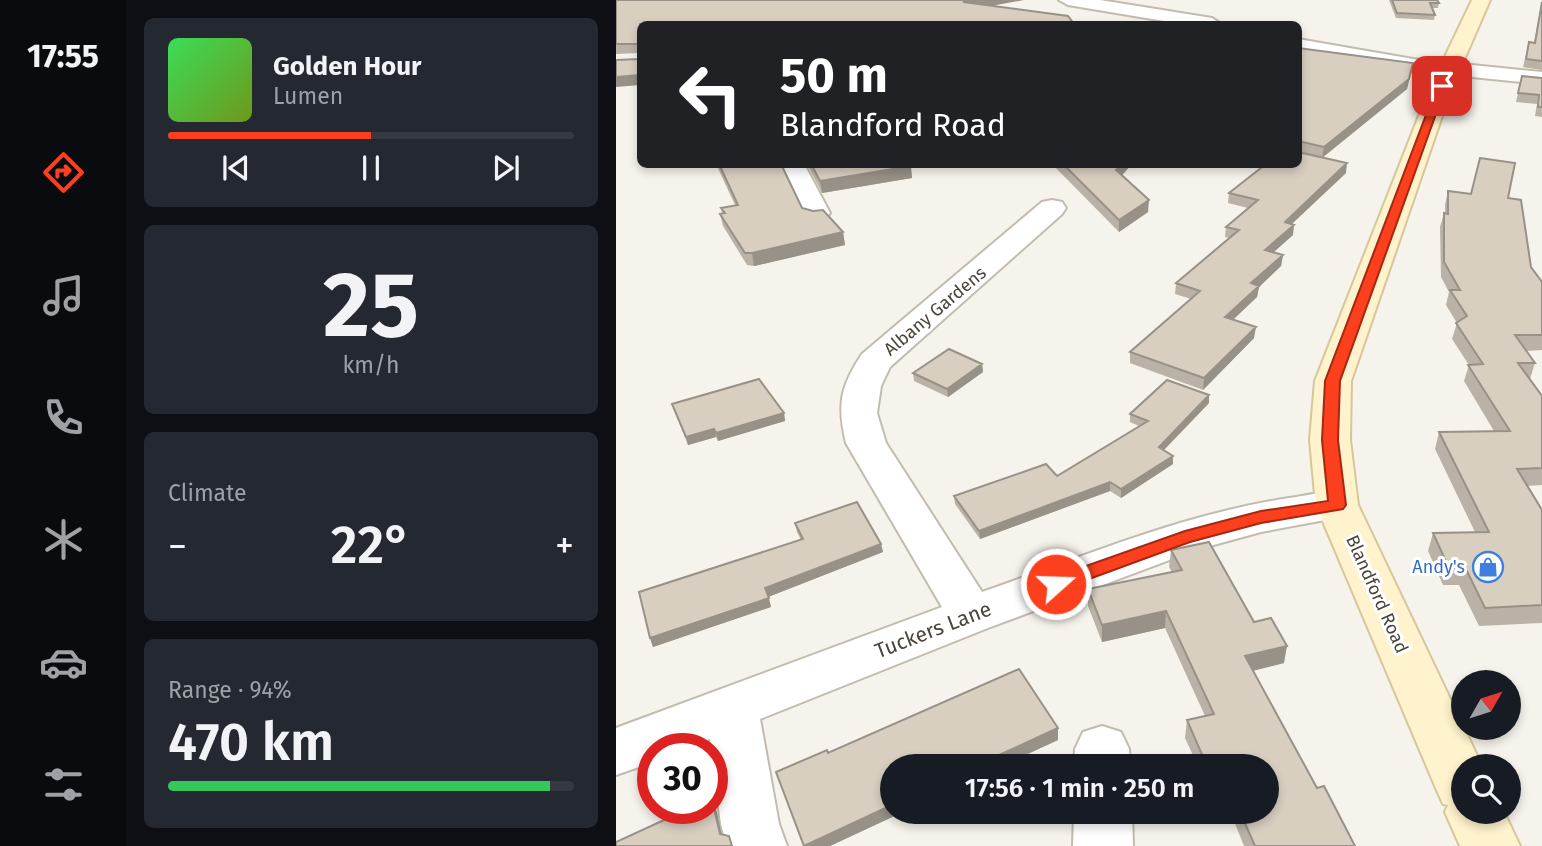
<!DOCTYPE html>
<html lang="en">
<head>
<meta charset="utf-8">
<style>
	:root { --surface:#171b24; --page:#242831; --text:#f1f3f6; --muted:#9ea1a6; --line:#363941; --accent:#fc3f1d }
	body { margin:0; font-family:"Fira Sans",sans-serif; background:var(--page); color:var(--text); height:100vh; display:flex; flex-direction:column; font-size:26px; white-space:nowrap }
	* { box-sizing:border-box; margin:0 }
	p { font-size:23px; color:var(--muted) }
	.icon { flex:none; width:38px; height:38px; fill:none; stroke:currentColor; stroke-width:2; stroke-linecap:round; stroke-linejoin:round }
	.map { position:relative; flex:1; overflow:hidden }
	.details { display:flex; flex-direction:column; gap:18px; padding:18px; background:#0d0f14; width:490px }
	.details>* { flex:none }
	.banner { position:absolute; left:21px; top:21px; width:665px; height:147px; border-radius:10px; box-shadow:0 4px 10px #0003; background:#202124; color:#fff; overflow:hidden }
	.needle { width:46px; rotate:51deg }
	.buttons { position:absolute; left:835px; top:670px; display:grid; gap:14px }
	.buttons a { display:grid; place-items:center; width:70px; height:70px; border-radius:50%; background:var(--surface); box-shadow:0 4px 10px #0003; font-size:35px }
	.speed { position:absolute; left:21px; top:733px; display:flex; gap:14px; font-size:35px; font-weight:700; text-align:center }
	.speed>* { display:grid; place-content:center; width:91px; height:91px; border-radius:50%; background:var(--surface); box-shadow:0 4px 10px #0003; line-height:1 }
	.speed .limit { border:10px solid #d22; background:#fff; color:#111 }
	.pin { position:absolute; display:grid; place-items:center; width:60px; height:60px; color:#fff; margin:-30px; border-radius:14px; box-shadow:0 4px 10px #0006 }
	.me { position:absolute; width:77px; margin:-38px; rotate:70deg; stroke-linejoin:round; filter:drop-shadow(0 0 5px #0008) }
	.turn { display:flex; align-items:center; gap:24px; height:147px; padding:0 28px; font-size:32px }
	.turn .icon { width:91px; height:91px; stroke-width:2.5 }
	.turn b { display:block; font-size:49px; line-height:60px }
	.big { font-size:52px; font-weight:600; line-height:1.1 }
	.details .tile { flex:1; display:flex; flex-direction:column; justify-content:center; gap:10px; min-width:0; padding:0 24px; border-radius:10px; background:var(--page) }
	.details .dial { align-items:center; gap:0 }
	.dial b { font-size:91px; line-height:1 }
	.song { display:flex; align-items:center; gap:21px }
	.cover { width:84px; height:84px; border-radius:10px; background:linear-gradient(135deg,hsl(130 70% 55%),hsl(80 70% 35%)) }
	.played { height:7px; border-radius:4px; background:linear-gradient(90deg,var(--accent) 50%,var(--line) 50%) }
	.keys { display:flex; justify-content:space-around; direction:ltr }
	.heat { display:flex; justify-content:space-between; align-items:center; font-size:38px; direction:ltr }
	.charge { height:10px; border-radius:5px; background:linear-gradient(90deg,#34c759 94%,var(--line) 0) }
	.trip { position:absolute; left:264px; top:754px; width:399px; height:70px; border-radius:35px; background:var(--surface); box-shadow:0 4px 10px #0003; font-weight:600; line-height:70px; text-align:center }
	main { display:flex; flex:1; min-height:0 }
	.dock { display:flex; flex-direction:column; width:126px; justify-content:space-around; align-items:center; background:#090b0e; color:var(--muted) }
	.dock .icon { width:49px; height:49px }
	.dock .on { color:var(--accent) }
	.dock b { font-size:32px; color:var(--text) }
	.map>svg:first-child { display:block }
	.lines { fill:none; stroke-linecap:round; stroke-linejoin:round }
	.street-casing { stroke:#c2bbae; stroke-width:4 }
	.secondary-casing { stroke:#d6c79b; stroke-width:4 }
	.street { fill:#fff; fill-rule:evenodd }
	.secondary { fill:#fff3cd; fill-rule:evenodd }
	.wall { fill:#bab2a6 }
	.shaded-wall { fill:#979187 }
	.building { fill:#d8cfc1; stroke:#979187; stroke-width:2 }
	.route { fill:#fc3f1d; stroke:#a42913; stroke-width:2 }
	.labels { text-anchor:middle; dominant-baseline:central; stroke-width:6; stroke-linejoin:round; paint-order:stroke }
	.street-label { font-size:18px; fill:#4b4439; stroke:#fff }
	.shop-label { font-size:18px; fill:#366cbe; stroke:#fff; text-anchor:end }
	.near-street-label { font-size:21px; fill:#4b4439; stroke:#fff }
</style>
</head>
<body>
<main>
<nav class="dock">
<b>17:55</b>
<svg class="icon on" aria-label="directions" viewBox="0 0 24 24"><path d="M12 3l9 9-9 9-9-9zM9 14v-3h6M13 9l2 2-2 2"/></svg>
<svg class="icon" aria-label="music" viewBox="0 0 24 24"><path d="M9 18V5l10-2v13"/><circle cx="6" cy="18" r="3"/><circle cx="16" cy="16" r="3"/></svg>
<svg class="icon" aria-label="phone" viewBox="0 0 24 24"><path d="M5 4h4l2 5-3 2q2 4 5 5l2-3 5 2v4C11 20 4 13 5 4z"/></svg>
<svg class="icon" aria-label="climate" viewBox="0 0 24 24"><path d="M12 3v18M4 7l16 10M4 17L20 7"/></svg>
<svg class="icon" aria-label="car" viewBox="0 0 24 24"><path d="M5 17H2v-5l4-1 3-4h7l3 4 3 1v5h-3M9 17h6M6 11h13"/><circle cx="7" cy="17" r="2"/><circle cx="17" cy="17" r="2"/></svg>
<svg class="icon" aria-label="filters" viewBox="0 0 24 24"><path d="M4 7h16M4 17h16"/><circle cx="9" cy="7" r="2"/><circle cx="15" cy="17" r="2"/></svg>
</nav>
<section class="details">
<div class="tile">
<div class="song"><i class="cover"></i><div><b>Golden Hour</b><p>Lumen</p></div></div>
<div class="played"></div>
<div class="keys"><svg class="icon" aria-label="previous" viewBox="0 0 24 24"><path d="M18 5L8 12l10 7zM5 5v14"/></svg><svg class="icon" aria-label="pause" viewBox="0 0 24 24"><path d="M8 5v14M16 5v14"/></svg><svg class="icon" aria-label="next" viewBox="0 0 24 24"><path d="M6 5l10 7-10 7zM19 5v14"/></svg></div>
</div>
<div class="tile dial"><b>25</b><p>km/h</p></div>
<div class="tile"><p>Climate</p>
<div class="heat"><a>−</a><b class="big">22°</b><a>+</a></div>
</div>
<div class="tile"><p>Range · 94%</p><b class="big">470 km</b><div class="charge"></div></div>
</section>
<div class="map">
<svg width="926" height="846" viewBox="0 0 926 846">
	<rect width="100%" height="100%" fill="#f6f3ec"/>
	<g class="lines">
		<!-- street casing -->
		<g class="street-casing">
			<path id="street" d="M443 0H484L596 18 605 24H566L452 5Z
				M682 39 797 59 926 72V84L797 71 682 51Z
				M162 164H188L214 213 210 219 200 221 190 219Z
				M436 200 446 202 450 208 446 214 274 367 265 386 261 413 270 443 366 592C466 557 567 514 673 498 694 495 715 489 736 495L742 505 736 515 645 532 583 549 372 628 144 719 163 824 171 846H111L105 824 94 739 68 749H37V762L0 775V728L326 607 230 443C221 405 224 387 246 354L426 202Z
				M486 726 505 732 513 749 514 766H458L459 749 467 732Z
				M458 812H516L517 846H457Z"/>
		</g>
		<!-- secondary casing -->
		<g class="secondary-casing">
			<path id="secondary" d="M856 0H874L835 90 735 381 734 440 742 505 866 766H847V812H888L904 846H844L829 812 832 805 827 804 819 786 700 505 694 440 699 381 813 90Z"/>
		</g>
		<!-- street -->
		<use href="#street" class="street"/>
		<!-- secondary -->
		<use href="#secondary" class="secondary"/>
	</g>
	<!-- wall -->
	<path class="wall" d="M0 0 24 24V85L23 53 0 54Z
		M773 0H821L823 3 822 8H816L819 15 818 20 780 18Z
		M926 0V70L907 67 913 42 918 43Z
		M682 48 795 73 791 89 707 157 730 173 676 224 677 235 657 252 667 255 665 266 643 287 641 297 617 320 638 338 587 390 514 363V352L575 299 559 294 560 283 613 238 609 237 610 227 632 208 612 203 613 193 682 164Z
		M906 76 926 78V117L919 116 921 104 900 102Z
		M100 164H165L186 208 227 232 229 245 138 266 131 265 107 226 104 214H106L105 208 119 205Z
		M191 164H294L296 178 206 193Z
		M436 164H516L506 175 532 212 503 232Z
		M832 191 892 198 915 267 926 282V350L910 351 919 363 914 379 926 396V485L911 486 926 510V623L863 626 843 585H827L812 551 817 533 859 532 819 449 823 432 878 431 848 381 853 365 836 339 841 323 830 305 833 292 825 277 824 227 828 213H829V205Z
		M366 364 367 372 332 397 298 381 297 373Z
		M593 403 548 450 557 464 505 498 494 491 364 539 339 504 338 496 441 476 523 426 514 422V414Z
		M56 404 168 413 169 421 102 441 100 437 72 445Z
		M179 523 265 544 267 552 152 597 155 607 37 647 34 638 185 540 181 532Z
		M555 550 638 622 668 663 637 671 701 788 739 846H628L618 821 607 824 601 812H651V766H582L569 738 571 720 589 716 549 628 486 642 472 606V589L556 572 553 567Z
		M442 740 214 846H187L160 772 212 753Z"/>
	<!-- shaded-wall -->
	<path class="shaded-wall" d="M360 0H408L348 11 347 2Z
		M797 63 791 89 706 158 708 147Z
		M24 75V85L0 87V77Z
		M731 163 730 173 667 232 669 222Z
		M506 164H516L500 182V170Z
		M295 166 296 178 206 193 204 181Z
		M533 200 532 212 503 232V220Z
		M678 225 677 235 648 261 649 250Z
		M227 232 229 245 138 266 136 253Z
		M667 255 665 266 643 287 641 297 608 328 609 317 635 283Z
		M640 327 638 338 587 390 588 378Z
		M366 364 367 372 332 397 331 389Z
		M593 395V403L543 455V447Z
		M168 413 169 421 102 441 100 433Z
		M98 429 100 437 72 445 70 437Z
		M557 456V464L505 498V489Z
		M494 482V491L364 539 363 531Z
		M265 544 267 552 152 597 149 588Z
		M153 598 155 607 37 647 34 638Z
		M550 611 549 628 486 642V625Z
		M671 646 668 663 627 673 629 656Z
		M442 728V740L385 766H359Z
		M96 800 101 812 108 846 104 834Z
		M276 805V812H287L214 846H188Z
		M609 812H619L618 821 607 824Z"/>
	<!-- building -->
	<path class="building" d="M0 0H360L347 2 452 16 458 24H24V75L0 77V60L23 59V44H0Z
		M776 0H821L823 3H814L819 15 781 13Z
		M926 2V61L910 59 913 42 919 43Z
		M682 48 797 63 793 79 708 147 682 141Z
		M906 76 926 78V107H922L923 95 902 93Z
		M682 152 731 163 669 222 678 225 649 250 667 255 635 283 643 286 609 317 640 327 588 378 514 352 584 291 560 283 623 230 610 227 642 200 613 193 650 164H682Z
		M864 158 899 163 892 198 905 200 915 267 926 282V335H899L919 363H902L926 396V468L901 469 926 510V605L869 608 849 567 833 568 817 533 873 532 823 432 894 431 852 365 867 364 840 323 851 316 834 290H844L828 262V213L832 214V191L855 194Z
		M103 164H165L186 208 197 211 207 210 227 232 136 253H129L104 214 109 213 105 208 122 205Z
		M195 164H294L295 166 204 181Z
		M447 164H506L500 170 533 200 503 220Z
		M333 349 366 364 331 389 297 373Z
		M143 379 168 413 100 433 98 429 70 437 56 404Z
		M551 380 593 395 543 447 557 456 505 489 494 482 363 531 338 496 430 464 441 476 532 421 514 414Z
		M241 502 265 544 149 588 153 598 34 638 23 592 187 539 179 523Z
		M593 542 638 622 655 618 671 646 629 656 701 788 708 786 739 846H639L624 812H651V766H591L571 720 598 714 550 611 486 625 472 589 566 570 555 550Z
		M403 669 442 728 359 766H276V805L188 846 160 772 211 750 212 753Z
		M96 800 104 834 113 836 116 846H0V842L74 808H96Z"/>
	<!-- route -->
	<path class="route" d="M826 84 830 86 724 381 722 440 730 505 727 509 645 523 574 542 446 589H433L430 584 433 579 569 531 645 511 712 501 706 440 709 381 821 86Z"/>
	<!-- icons -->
	<defs>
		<g id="shop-ring" transform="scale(1.575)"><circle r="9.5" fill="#fff" stroke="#3f7fe0" stroke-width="1.5"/><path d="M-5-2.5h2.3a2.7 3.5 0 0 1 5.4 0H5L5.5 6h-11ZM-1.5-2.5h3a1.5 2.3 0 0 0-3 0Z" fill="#3f7fe0"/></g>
	</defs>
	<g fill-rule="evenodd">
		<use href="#shop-ring" x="872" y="567"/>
	</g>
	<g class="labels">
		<!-- street labels -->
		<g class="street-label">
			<text transform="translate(319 311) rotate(-40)">Albany Gardens</text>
			<text transform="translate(761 594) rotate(66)">Blandford Road</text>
		</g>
		<!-- shop labels -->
		<g class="shop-label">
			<text x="849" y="567">Andy's</text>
		</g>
		<!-- near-street labels -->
		<g class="near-street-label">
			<text transform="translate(317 630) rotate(-21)">Tuckers Lane</text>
		</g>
	</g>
</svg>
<div class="buttons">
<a><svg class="needle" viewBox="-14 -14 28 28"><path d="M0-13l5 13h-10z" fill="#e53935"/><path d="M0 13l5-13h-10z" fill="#9ea1a6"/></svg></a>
<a><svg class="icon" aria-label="search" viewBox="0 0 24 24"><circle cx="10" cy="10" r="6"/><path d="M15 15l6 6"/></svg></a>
</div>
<div class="speed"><div class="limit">30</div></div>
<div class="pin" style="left:826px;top:86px;background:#d93025"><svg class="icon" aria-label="arrive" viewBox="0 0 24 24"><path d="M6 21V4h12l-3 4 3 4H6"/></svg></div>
<svg class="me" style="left:440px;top:584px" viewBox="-20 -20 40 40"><circle r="17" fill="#fc3f1d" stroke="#fff" stroke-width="3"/><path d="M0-11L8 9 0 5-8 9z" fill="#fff"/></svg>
<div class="trip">17:56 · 1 min · 250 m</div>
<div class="banner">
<div class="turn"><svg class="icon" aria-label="left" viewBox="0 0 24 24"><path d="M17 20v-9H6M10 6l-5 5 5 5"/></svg><div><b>50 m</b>Blandford Road</div></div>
</div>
</div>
</main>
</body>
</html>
